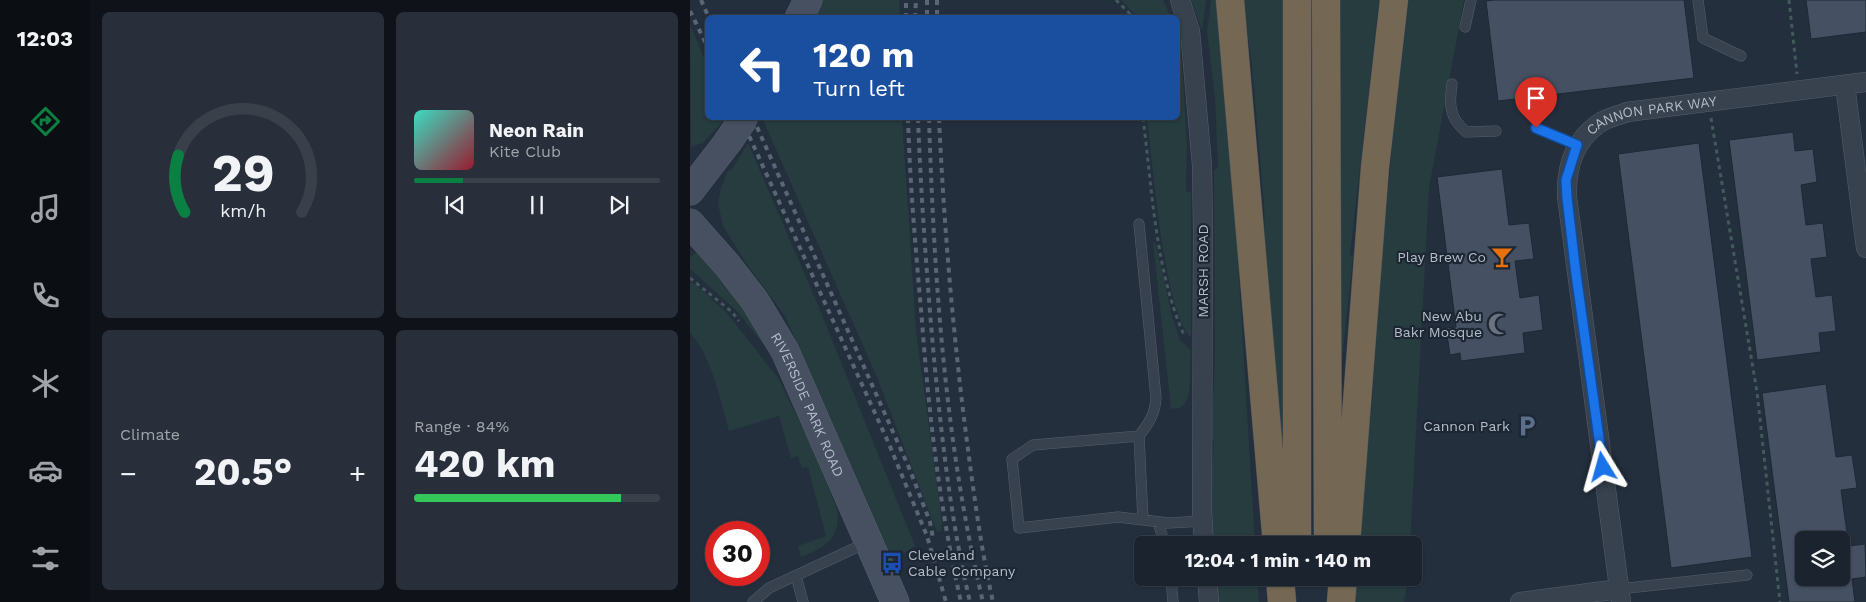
<!DOCTYPE html>
<html lang="en">
<head>
<meta charset="utf-8">
<style>
	:root { --surface:#1b232e; --page:#282f3a; --text:#f1f3f6; --muted:#a0a4aa; --line:#39404a; --accent:#0b8043 }
	body { margin:0; font-family:"Work Sans",sans-serif; background:var(--page); color:var(--text); height:100vh; display:flex; flex-direction:column; font-size:19px; white-space:nowrap }
	* { box-sizing:border-box; margin:0 }
	p { font-size:16px; color:var(--muted) }
	.icon { flex:none; width:28px; height:28px; fill:none; stroke:currentColor; stroke-width:2; stroke-linecap:round; stroke-linejoin:round }
	.map { position:relative; flex:1; overflow:hidden }
	.side { display:flex; flex-direction:column; gap:12px; padding:12px; background:#0f1319; width:600px }
	.side>* { flex:none }
	.hud { position:absolute; left:15px; top:15px; width:475px; height:105px; border-radius:8px; box-shadow:0 1px 4px #0004,0 0 0 1px var(--line); background:#1a4fa0; color:#fff; overflow:hidden }
	.fabs { position:absolute; left:1105px; top:531px; display:grid; gap:10px }
	.fabs a { display:grid; place-items:center; width:55px; height:55px; border-radius:8px; background:var(--surface); box-shadow:0 1px 4px #0004,0 0 0 1px var(--line); font-size:25px }
	.speed { position:absolute; left:15px; top:521px; display:flex; gap:10px; font-size:25px; font-weight:700; text-align:center }
	.speed>* { display:grid; place-content:center; width:65px; height:65px; border-radius:50%; background:var(--surface); box-shadow:0 1px 4px #0004,0 0 0 1px var(--line); line-height:1 }
	.speed .limit { border:8px solid #d22; background:#fff; color:#111 }
	.pin { position:absolute; display:grid; place-items:center; width:42px; height:42px; color:#fff; margin:-51px -21px; border-radius:50% 50% 50% 0; rotate:-45deg; box-shadow:0 0 5px #0007 }
	.pin .icon { rotate:45deg }
	.me { position:absolute; width:55px; margin:-28px; rotate:352deg; stroke-linejoin:round; filter:drop-shadow(0 0 4px #0008) }
	.turn { display:flex; align-items:center; gap:18px; height:105px; padding:0 25px; font-size:22px }
	.turn .icon { width:65px; height:65px; stroke-width:2.5 }
	.turn b { display:block; font-size:35px; line-height:42px }
	.big { font-size:38px; font-weight:700; line-height:1.1 }
	.side .tile { flex:1; display:flex; flex-direction:column; justify-content:center; gap:8px; min-width:0; padding:0 18px; border-radius:8px; background:var(--page) }
	.side .dial { align-items:center; gap:0 }
	.dial svg { height:130px; overflow:visible; fill:none; stroke:var(--line); stroke-width:7; stroke-linecap:round; text-anchor:middle }
	.dial text { fill:var(--text); stroke:none }
	.song { display:flex; align-items:center; gap:15px }
	.cover { width:60px; height:60px; border-radius:8px; background:linear-gradient(135deg,hsl(170 70% 55%),hsl(350 70% 35%)) }
	.played { height:5px; border-radius:2px; background:linear-gradient(90deg,var(--accent) 20%,var(--line) 20%) }
	.keys { display:flex; justify-content:space-around; direction:ltr }
	.heat { display:flex; justify-content:space-between; align-items:center; font-size:28px; direction:ltr }
	.charge { height:8px; border-radius:4px; background:linear-gradient(90deg,#34c759 84%,var(--line) 0) }
	.side .tiles { flex:1; display:grid; gap:12px; grid-template-columns:repeat(2,1fr) }
	.trip { position:absolute; left:444px; top:536px; width:288px; height:50px; border-radius:8px; background:var(--surface); box-shadow:0 1px 4px #0004,0 0 0 1px var(--line); font-weight:700; line-height:50px; text-align:center }
	main { display:flex; flex:1; min-height:0 }
	.dock { display:flex; flex-direction:column; width:90px; justify-content:space-around; align-items:center; background:#0b0e12; color:var(--muted) }
	.dock .icon { width:35px; height:35px }
	.dock .active { color:var(--accent) }
	.dock b { font-size:22px; color:var(--text) }
	.map>svg:first-child { display:block }
	.green { fill:#263c3f }
	.building { fill:#455162; stroke:#1f2835 }
	.lines { fill:none; stroke-linecap:round; stroke-linejoin:round }
	.lane-casing { stroke:#565f6c; stroke-width:11 }
	.street-casing { stroke:#565f6c; stroke-width:20 }
	.secondary-casing { stroke:#565f6c; stroke-width:29 }
	.highway-casing { stroke:#434c59; stroke-width:29 }
	.path { stroke:#44595c; stroke-width:3; stroke-dasharray:4 4; stroke-linecap:butt }
	.lane { stroke:#38414e; stroke-width:10 }
	.street { stroke:#38414e; stroke-width:19 }
	.secondary { stroke:#465061; stroke-width:28 }
	.highway { stroke:#746855; stroke-width:28 }
	.rail { stroke:#5a6575; stroke-width:4; stroke-dasharray:5 5; stroke-linecap:butt }
	.secondary-bridge-casing { stroke:#565f6c; stroke-width:29; stroke-linecap:butt }
	.secondary-bridge { stroke:#465061; stroke-width:28 }
	.route-casing { stroke:#114b97; stroke-width:12 }
	.route { stroke:#1a73e8; stroke-width:9 }
	.labels { text-anchor:middle; dominant-baseline:central; stroke-width:4.5; stroke-linejoin:round; paint-order:stroke }
	.street-label { font-size:14px; fill:#b4bcc9; stroke:#1d2633 }
	.poi-label { font-size:14px; fill:#b4bcc9; stroke:#1d2633; text-anchor:end }
</style>
</head>
<body>
<main>
<nav class="dock">
<b>12:03</b>
<svg class="icon active" aria-label="directions" viewBox="0 0 24 24"><path d="M12 3l9 9-9 9-9-9zM9 14v-3h6M13 9l2 2-2 2"/></svg>
<svg class="icon" aria-label="music" viewBox="0 0 24 24"><path d="M9 18V5l10-2v13"/><circle cx="6" cy="18" r="3"/><circle cx="16" cy="16" r="3"/></svg>
<svg class="icon" aria-label="phone" viewBox="0 0 24 24"><path d="M5 4h4l2 5-3 2q2 4 5 5l2-3 5 2v4C11 20 4 13 5 4z"/></svg>
<svg class="icon" aria-label="climate" viewBox="0 0 24 24"><path d="M12 3v18M4 7l16 10M4 17L20 7"/></svg>
<svg class="icon" aria-label="car" viewBox="0 0 24 24"><path d="M5 17H2v-5l4-1 3-4h7l3 4 3 1v5h-3M9 17h6M6 11h13"/><circle cx="7" cy="17" r="2"/><circle cx="17" cy="17" r="2"/></svg>
<svg class="icon" aria-label="filters" viewBox="0 0 24 24"><path d="M4 7h16M4 17h16"/><circle cx="9" cy="7" r="2"/><circle cx="15" cy="17" r="2"/></svg>
</nav>
<section class="side">
<div class="tiles">
<div class="tile dial"><svg viewBox="0 0 100 80">
<path d="M14 69A42 42 0 1 1 86 69"/>
<path d="M14 69A42 42 0 0 1 10 34" stroke="#0b8043"/>
<text x="50" y="56" font-size="32" font-weight="700">29</text>
<text x="50" y="72" font-size="11">km/h</text>
</svg></div>
<div class="tile">
<div class="song"><i class="cover"></i><div><b>Neon Rain</b><p>Kite Club</p></div></div>
<div class="played"></div>
<div class="keys"><svg class="icon" aria-label="previous" viewBox="0 0 24 24"><path d="M18 5L8 12l10 7zM5 5v14"/></svg><svg class="icon" aria-label="pause" viewBox="0 0 24 24"><path d="M8 5v14M16 5v14"/></svg><svg class="icon" aria-label="next" viewBox="0 0 24 24"><path d="M6 5l10 7-10 7zM19 5v14"/></svg></div>
</div>
<div class="tile"><p>Climate</p>
<div class="heat"><a>−</a><b class="big">20.5°</b><a>+</a></div>
</div>
<div class="tile"><p>Range · 84%</p><b class="big">420 km</b><div class="charge"></div></div>
</div>
</section>
<div class="map">
<svg width="1176" height="602" viewBox="0 0 1176 602">
	<rect width="100%" height="100%" fill="#242f3e"/>
	<!-- green -->
	<path class="green" d="M130 0H209L210 17 123 18Z
		M431 0H473L481 17H444V13Z
		M501 0H516L512 30Z
		M521 0H527L545 212 565 545H522L521 479 524 444 521 435 525 361 524 170 528 168 525 97 517 32Z
		M553 0H595L593 492 576 282 574 205 562 65Z
		M646 0H689L660 255 663 256 651 371Z
		M719 0H774L739 188 720 545H667L682 403 692 254 704 126Z
		M0 25 17 65 18 118H36L13 143 1 147Z
		M488 41 492 61 497 146 496 191 501 192V338C473 310 463 162 457 118H488Z
		M75 118H212L226 331 252 522 251 531 247 532 186 375 73 120Z
		M58 143 128 305 225 546 205 559 199 551 95 316 56 263 33 226 28 203 31 188 38 171 42 169Z
		M463 241 466 245 482 316 490 340 501 350C500 363 502 394 495 403 492 409 487 408 481 409Z
		M10 250 35 275 80 353 47 311 0 269V257Z
		M0 282 6 285 36 312 88 378 121 445 147 509C151 539 136 547 111 557L108 546 136 536 118 467 112 468 108 456 101 458 89 416 39 431C31 403 21 354 0 333Z
		M525 578H567L569 602H527Z
		M664 578H718L714 602H662Z"/>
	<!-- building -->
	<path class="building" d="M804 0H994L1004 78 808 101 796 1Z
		M1116 0H1176V32L1121 39Z
		M1103 132 1105 151 1123 149 1127 182 1111 185 1116 225 1133 223 1137 257 1121 259 1126 297 1142 295 1146 331 1129 333 1131 352 1067 360 1039 140Z
		M1009 143 1062 557 981 568 928 154Z
		M812 169 819 225 839 223 844 259 825 261 830 298 849 295 853 330 833 333 835 353 771 361 770 353 760 355 756 328 766 327 747 177Z
		M1136 384 1146 457 1162 455 1167 488 1151 490 1158 540H1114V578H1151V547L1175 544 1176 577 1162 579 1165 602H1099L1072 393Z"/>
	<g class="lines">
		<!-- lane casing -->
		<g class="lane-casing">
			<path id="lane" d="M1008 0 1013 38 1051 56
				M775 27 781 0
				M762 84C759 105 759 117 776 132L806 131
				M846 128 887 145
				M449 436C459 423 465 414 466 398L449 224
				M453 520 449 436 343 445 322 459 329 528 428 517 479 523 513 521
				M468 522 475 545
				M106 576 113 602
				M481 578 483 602
				M929 589 1057 575
				M63 602 79 588 178 542"/>
		</g>
		<!-- street casing -->
		<g class="street-casing">
			<g id="street">
				<path d="M490 0 500 31 512 165 513 231 512 512 514 545"/>
				<path d="M1155 85 1176 248"/>
				<path d="M517 578 519 602"/>
				<path d="M830 602 929 589"/>
				<path id="s1" d="M931 602 877 197C876 169 883 142 908 124 916 118 928 116 937 112L1176 82"/>
			</g>
		</g>
		<!-- secondary casing -->
		<g class="secondary-casing">
			<g id="secondary">
				<path d="M109 18 118 0"/>
				<path d="M0 191 37 143"/>
				<path id="s2" d="M0 223 38 266 65 301 95 351 205 602"/>
			</g>
		</g>
		<!-- highway casing -->
		<g class="highway-casing">
			<path id="highway" d="M540 0 587 545
				M636 0 638 545
				M607 545V0
				M656 545 685 167 704 0
				M590 578 592 602
				M651 602 653 578"/>
		</g>
		<!-- path -->
		<path class="path" d="M426 0 440 14V18
			M1099 0 1107 74
			M453 118C462 187 465 270 494 335
			M1021 118 1067 392 1090 602
			M0 278 42 312 49 321"/>
		<!-- lane -->
		<use href="#lane" class="lane"/>
		<!-- street -->
		<use href="#street" class="street"/>
		<!-- secondary -->
		<use href="#secondary" class="secondary"/>
		<!-- highway -->
		<use href="#highway" class="highway"/>
		<!-- rail -->
		<path class="rail" d="M11 0 19 18
			M237 0V18
			M247 0V18
			M0 11 18 48
			M216 18V0
			M225 18 226 0
			M51 118 199 444 237 536 256 602
			M63 118 220 470 240 522 243 538
			M218 118C220 186 226 253 232 321 239 416 250 510 271 602
			M228 118C231 198 237 279 244 359 252 440 261 522 280 602
			M239 118C244 279 255 444 293 602
			M249 118C254 226 263 334 277 442 284 495 291 549 303 602"/>
		<!-- secondary-bridge casing -->
		<g class="secondary-bridge-casing">
			<path id="secondary-bridge" d="M37 143 54 118"/>
		</g>
		<!-- secondary-bridge -->
		<use href="#secondary-bridge" class="secondary-bridge"/>
	</g>
	<g class="lines">
		<!-- route casing -->
		<g class="route-casing">
			<path id="route" d="M846 128 887 145 876 180 877 198 886 274 913 467"/>
		</g>
		<!-- route -->
		<use href="#route" class="route"/>
	</g>
	<!-- icons -->
	<defs>
		<g id="bar-bare" transform="scale(1.725)"><path d="M-6-5H6L.8 .8V4.5H3.5V6h-7V4.5H-.8V.8Z" fill="#e8710a" stroke="#1d2633" stroke-width="2.5" paint-order="stroke"/></g>
		<g id="mosque-bare" transform="scale(1.725)"><path d="M3.5-4.9A6 6 0 1 0 3.5 4.9A5 5 0 1 1 3.5-4.9Z" fill="#6b7280" stroke="#1d2633" stroke-width="2.5" paint-order="stroke"/></g>
		<g id="parking-bare" transform="scale(1.725)"><path d="M-3.5-5.5H1a3.5 3.5 0 0 1 0 7H-1V5.5H-3.5ZM-1-3.4V-.6H.8a1.4 1.4 0 0 0 0-2.8Z" fill="#5c6f8a" stroke="#1d2633" stroke-width="2.5" paint-order="stroke"/></g>
		<g id="bus-bare" transform="scale(1.725)"><path d="M-5-6H5V4H4V6H2V4H-2V6H-4V4H-5ZM-3.5-4V0h7V-4ZM-3.5 1.2v1.5H-2V1.2ZM2 1.2v1.5H3.5V1.2Z" fill="#1a4fb4" stroke="#1d2633" stroke-width="2.5" paint-order="stroke"/></g>
	</defs>
	<g fill-rule="evenodd">
		<use href="#bar-bare" x="812" y="257"/>
		<use href="#mosque-bare" x="809" y="324"/>
		<use href="#parking-bare" x="837" y="426"/>
		<use href="#bus-bare" x="202" y="563"/>
	</g>
	<g class="labels">
		<!-- street labels -->
		<g class="street-label">
			<text stroke="none"><textPath href="#s1" startOffset="546">CANNON PARK WAY</textPath></text>
			<text transform="translate(513 271) rotate(-90)">MARSH ROAD</text>
			<text stroke="none"><textPath href="#s2" startOffset="218">RIVERSIDE PARK ROAD</textPath></text>
		</g>
		<!-- poi labels -->
		<g class="poi-label">
			<text x="796" y="257">Play Brew Co</text>
			<text x="792" y="316">New Abu<tspan x="792" dy="16">Bakr Mosque</tspan></text>
			<text x="820" y="426">Cannon Park</text>
			<text x="218" y="555" text-anchor="start">Cleveland<tspan x="218" dy="16">Cable Company</tspan></text>
		</g>
	</g>
</svg>
<div class="fabs">
<a><svg class="icon" aria-label="layers" viewBox="0 0 24 24"><path d="M12 4l9 5-9 5-9-5zM3 14l9 5 9-5"/></svg></a>
</div>
<div class="speed"><div class="limit">30</div></div>
<div class="pin" style="left:846px;top:128px;background:#d93025"><svg class="icon" aria-label="arrive" viewBox="0 0 24 24"><path d="M6 21V4h12l-3 4 3 4H6"/></svg></div>
<svg class="me" style="left:913px;top:467px" viewBox="-20 -20 40 40"><path d="M0-17L14 15 0 8-14 15z" fill="#1a73e8" stroke="#fff" stroke-width="4"/></svg>
<div class="trip">12:04 · 1 min · 140 m</div>
<div class="hud">
<div class="turn"><svg class="icon" aria-label="left" viewBox="0 0 24 24"><path d="M17 20v-9H6M10 6l-5 5 5 5"/></svg><div><b>120 m</b>Turn left</div></div>
</div>
</div>
</main>
</body>
</html>
